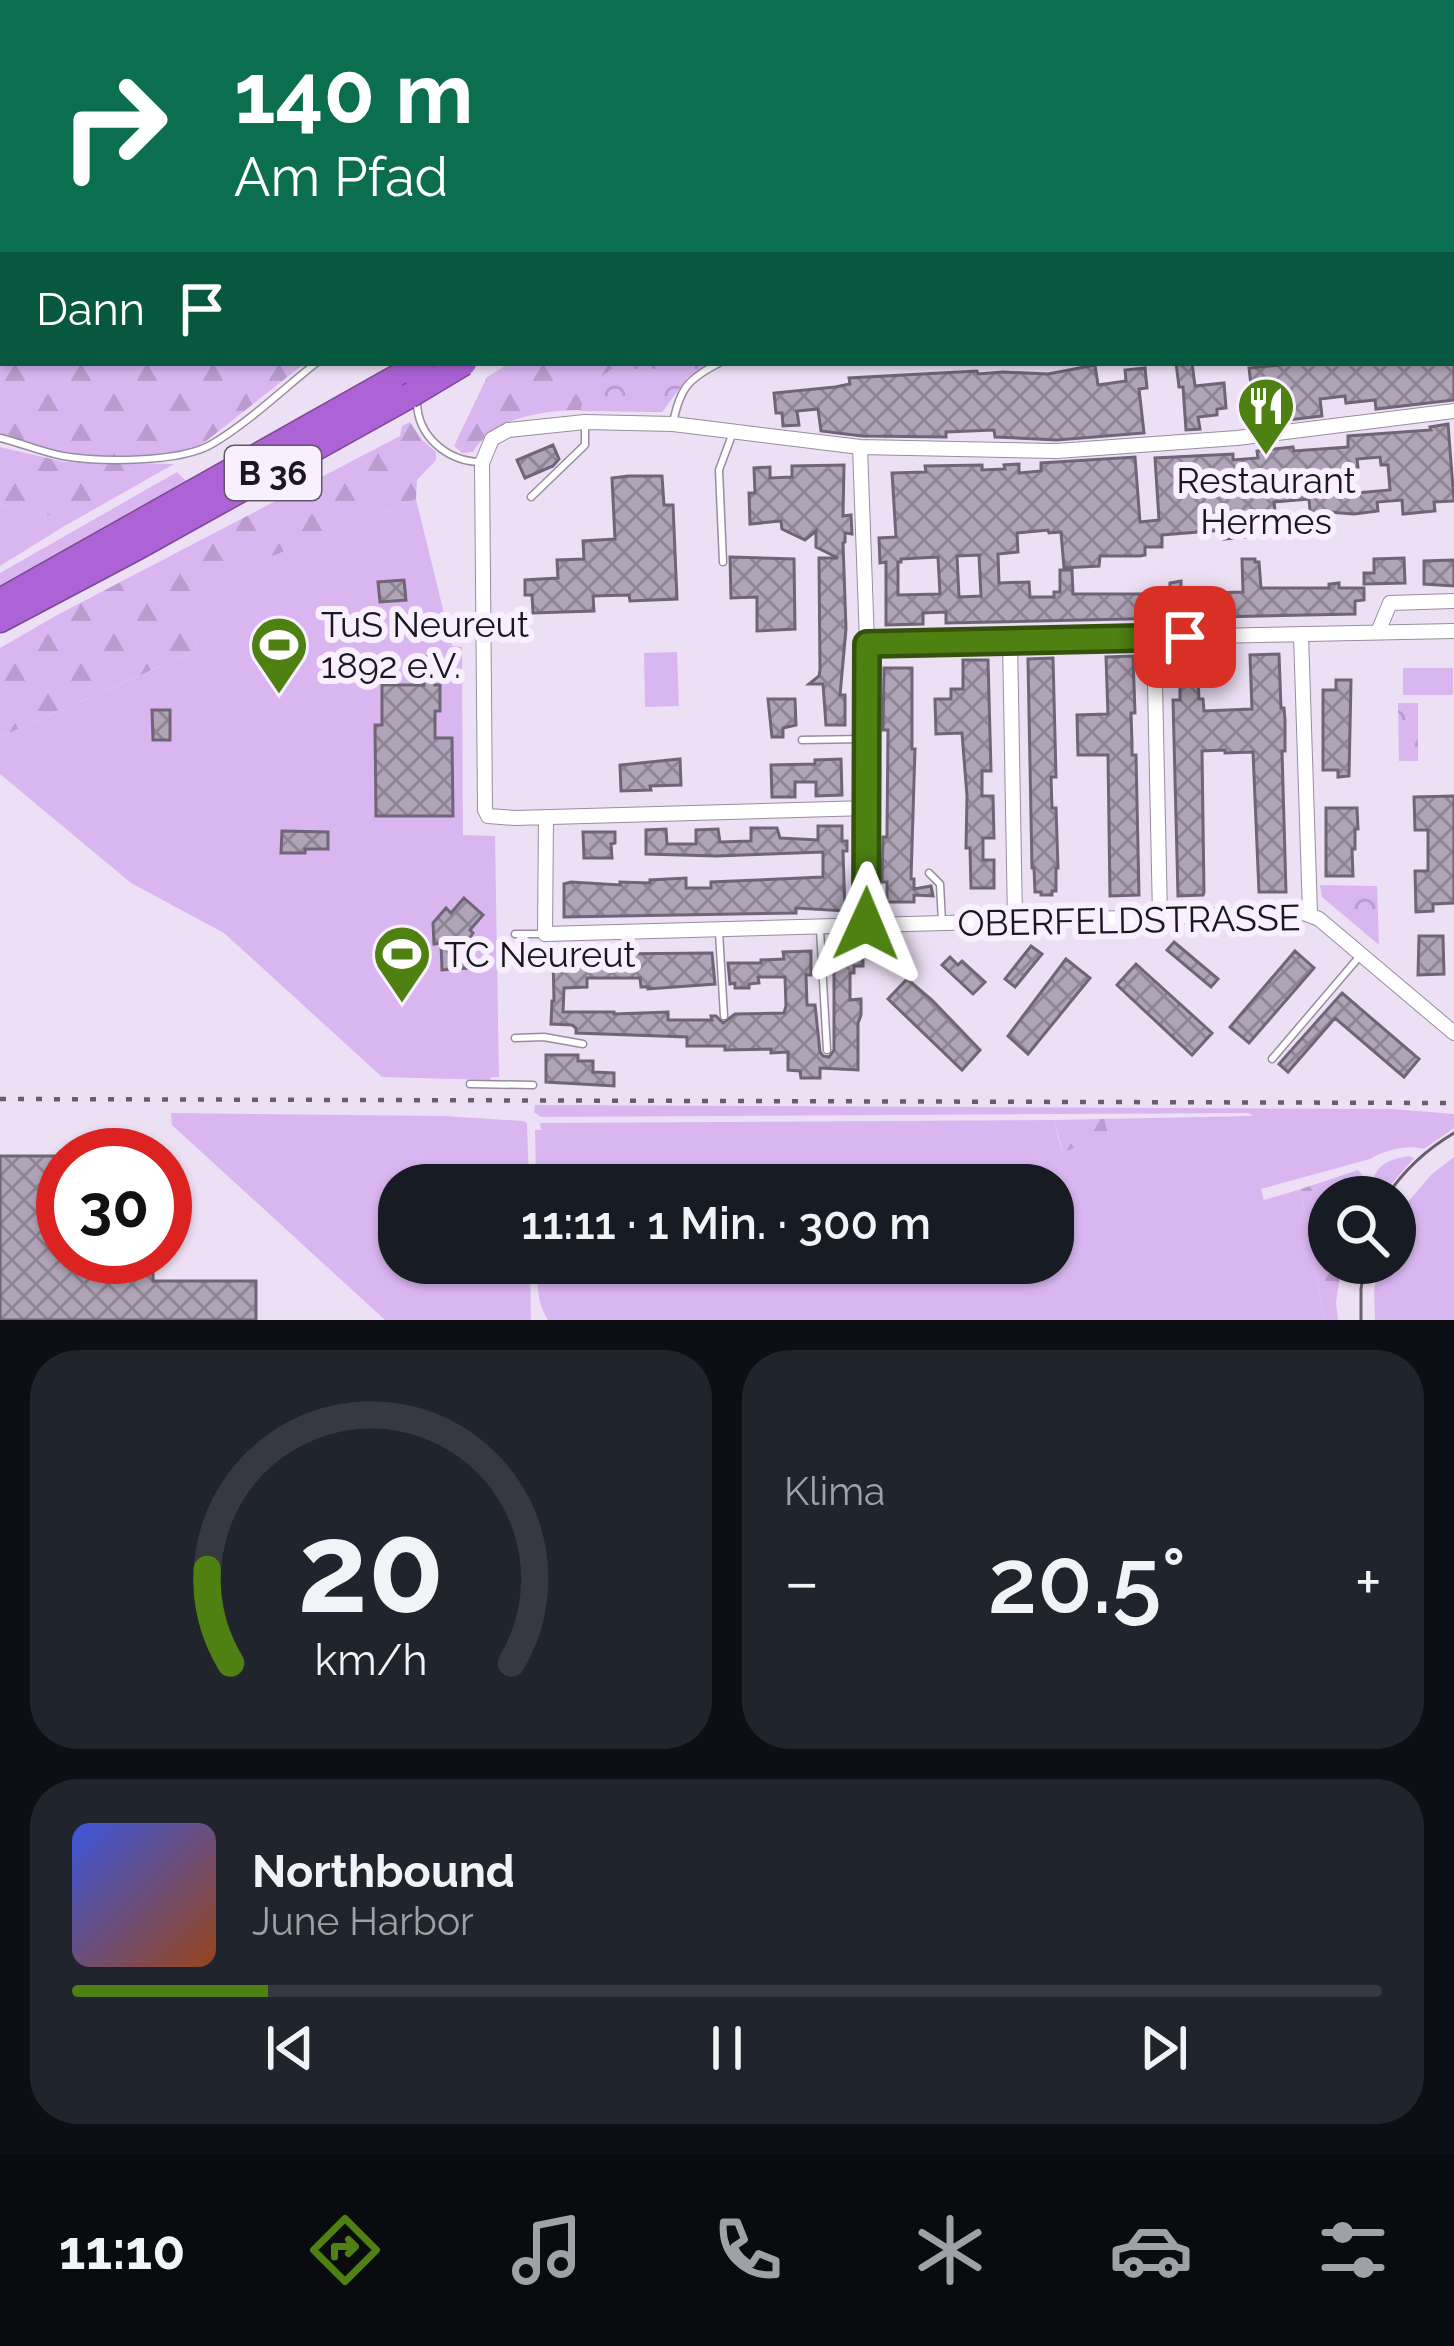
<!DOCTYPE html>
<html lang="de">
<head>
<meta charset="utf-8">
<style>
	:root { --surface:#171b24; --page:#20242c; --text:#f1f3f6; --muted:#9ea1a6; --line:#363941; --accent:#4e8012 }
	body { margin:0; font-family:Raleway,sans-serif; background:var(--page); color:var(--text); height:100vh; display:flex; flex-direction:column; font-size:45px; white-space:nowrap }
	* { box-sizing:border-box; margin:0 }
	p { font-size:39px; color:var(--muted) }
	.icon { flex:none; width:66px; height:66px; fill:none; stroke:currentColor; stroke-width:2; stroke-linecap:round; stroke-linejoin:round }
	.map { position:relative; height:1320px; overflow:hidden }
	.drawer { display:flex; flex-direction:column; gap:30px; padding:30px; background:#0d0f14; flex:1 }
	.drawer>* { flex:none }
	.hud { position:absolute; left:0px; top:0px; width:1455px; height:366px; box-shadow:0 3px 9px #0004; background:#0b6e4f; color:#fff; overflow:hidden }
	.buttons { position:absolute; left:1308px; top:1176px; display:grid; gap:24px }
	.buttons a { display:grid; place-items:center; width:108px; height:108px; border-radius:50%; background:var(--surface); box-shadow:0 3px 9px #0004; font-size:60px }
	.speed { position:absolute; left:36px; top:1128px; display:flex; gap:24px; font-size:60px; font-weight:700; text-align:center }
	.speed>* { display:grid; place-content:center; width:156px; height:156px; border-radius:50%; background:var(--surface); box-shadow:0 3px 9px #0004; line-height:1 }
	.speed .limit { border:18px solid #d22; background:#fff; color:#111 }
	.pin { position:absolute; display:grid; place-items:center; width:102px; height:102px; color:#fff; margin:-51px; border-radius:24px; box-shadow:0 6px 18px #0006 }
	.me { position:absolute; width:132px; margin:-66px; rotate:1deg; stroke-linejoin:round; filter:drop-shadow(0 0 9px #0008) }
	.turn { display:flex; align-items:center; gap:42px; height:252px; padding:0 36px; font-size:54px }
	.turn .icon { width:156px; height:156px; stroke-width:2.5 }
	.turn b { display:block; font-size:84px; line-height:102px }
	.then { display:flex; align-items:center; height:114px; padding:0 36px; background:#0003; gap:24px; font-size:45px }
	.big { font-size:90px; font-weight:600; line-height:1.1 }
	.drawer .tile { flex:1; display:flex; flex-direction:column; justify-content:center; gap:18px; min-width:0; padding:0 42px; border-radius:48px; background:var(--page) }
	.drawer .dial { align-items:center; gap:0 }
	.dial svg { height:312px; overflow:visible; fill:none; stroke:var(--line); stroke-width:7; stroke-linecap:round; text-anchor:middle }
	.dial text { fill:var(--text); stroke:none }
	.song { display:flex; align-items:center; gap:36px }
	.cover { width:144px; height:144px; border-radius:18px; background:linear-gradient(135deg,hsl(230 70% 55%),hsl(20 70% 35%)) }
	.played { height:12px; border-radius:6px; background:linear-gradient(90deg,var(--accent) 15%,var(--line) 15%) }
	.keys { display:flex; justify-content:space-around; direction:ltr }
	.heat { display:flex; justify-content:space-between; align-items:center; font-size:66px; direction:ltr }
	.drawer .tiles { flex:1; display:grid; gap:30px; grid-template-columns:1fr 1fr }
	.tile:last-child { grid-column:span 2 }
	.trip { position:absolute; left:378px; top:1164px; width:696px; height:120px; border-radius:48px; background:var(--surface); box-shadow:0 3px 9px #0004; font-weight:600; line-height:120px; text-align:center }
	.tabs { display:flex; height:192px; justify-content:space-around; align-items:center; background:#090b0e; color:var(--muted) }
	.tabs .icon { width:84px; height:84px }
	.tabs .on { color:var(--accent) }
	.tabs b { font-size:54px; color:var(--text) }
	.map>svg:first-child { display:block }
	.green { fill:#dab6f1 }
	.forest { fill:url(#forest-firs) }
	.park { fill:url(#park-crowns) }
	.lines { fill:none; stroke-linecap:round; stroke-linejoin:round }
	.canal { stroke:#c398de; stroke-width:14 }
	.building { fill:url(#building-cross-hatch); stroke:#706577; stroke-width:3; fill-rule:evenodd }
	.lane-casing { stroke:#988d9f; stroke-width:9 }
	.street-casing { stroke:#988d9f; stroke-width:16 }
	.highway-casing { stroke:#7a4896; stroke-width:27 }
	.lane { stroke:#fff; stroke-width:6 }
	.street { stroke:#fff; stroke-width:14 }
	.highway { stroke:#ad63d6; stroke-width:24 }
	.tram { stroke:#67606c; stroke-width:3 }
	.rail { stroke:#67606c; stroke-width:4.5; stroke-dasharray:6 12; stroke-linecap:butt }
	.highway-bridge-casing { stroke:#7a4896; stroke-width:27; stroke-linecap:butt }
	.highway-bridge { stroke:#ad63d6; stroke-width:24 }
	.route-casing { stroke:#33530c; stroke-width:30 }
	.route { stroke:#4e8012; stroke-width:21 }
	.labels { text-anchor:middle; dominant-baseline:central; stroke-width:12; stroke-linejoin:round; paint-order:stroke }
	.shield { fill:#f8efff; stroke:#5d5862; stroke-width:3 }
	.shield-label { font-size:33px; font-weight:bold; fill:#1b171e }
	.poi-label { font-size:36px; fill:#1b171e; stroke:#f8efff; text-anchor:start }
	.street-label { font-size:36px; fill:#1b171e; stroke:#f8efff }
</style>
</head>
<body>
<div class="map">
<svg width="1454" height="1320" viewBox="0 0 1454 1320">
	<defs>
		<pattern id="forest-firs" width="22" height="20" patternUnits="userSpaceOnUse" patternTransform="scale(3)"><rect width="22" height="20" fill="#dab6f1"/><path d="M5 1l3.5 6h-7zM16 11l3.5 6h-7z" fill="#ba9cce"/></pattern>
		<pattern id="park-crowns" width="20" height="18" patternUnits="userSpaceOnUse" patternTransform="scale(3)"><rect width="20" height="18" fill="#dab6f1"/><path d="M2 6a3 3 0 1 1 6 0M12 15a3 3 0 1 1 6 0" fill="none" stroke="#ba9cce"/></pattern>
		<pattern id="building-cross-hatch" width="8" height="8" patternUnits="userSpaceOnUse" patternTransform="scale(3)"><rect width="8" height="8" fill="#b0a5b8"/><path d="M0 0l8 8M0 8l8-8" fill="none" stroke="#8e8595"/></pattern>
	</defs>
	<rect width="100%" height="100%" fill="#ede0f5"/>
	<!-- green -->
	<path class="green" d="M1122 0H1454V127L1452 3H1115Z
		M177 472 187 482 130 512 0 592V573Z
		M416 499 452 646 462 647 463 835 495 836 499 1077H491L490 1080 382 1077 224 933 131 883 0 774V737L197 650 191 588Z
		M0 504 56 517 63 527 0 566Z
		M677 652 679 706 645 707 644 653Z
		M1403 668H1453V695H1403Z
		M535 1105 1392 1109 1454 1114V1128L1424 1149C1406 1144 1386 1150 1370 1159L1261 1189 1264 1200 1301 1189 1324 1320H548C536 1300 538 1287 537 1263H1053V1185H536L535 1130H541L540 1123 1054 1120 1062 1151 1109 1136 1104 1119 1253 1116 1249 1113 541 1117 534 1112Z
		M171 1113 444 1116 524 1121 527 1123 529 1185H399V1263H530L531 1320H385L172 1125Z
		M1409 1156 1414 1158 1380 1197H1367C1375 1169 1379 1161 1409 1156Z
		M1454 1157V1320H1375L1374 1291 1379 1263H1395V1220L1400 1211 1432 1174Z"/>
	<!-- forest -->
	<path class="forest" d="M651 0H951L947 3H650Z
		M0 149 3 151V363H305L205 442 181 455 131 458 64 456 0 438Z
		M510 363H710L687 378 662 412C607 411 505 397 473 452L462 453 454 446 487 377Z
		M410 422 422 440 436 452V460L417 480 416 499 192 588 197 650 0 737V648L59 614 400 436 402 426Z
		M0 447 65 462 174 464 63 527 55 517 0 504Z
		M1104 1119 1109 1136 1063 1152 1054 1120Z
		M1358 1170 1366 1179 1361 1197H1329V1263H1342L1336 1302 1338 1320H1324L1301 1189Z"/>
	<!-- park -->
	<path class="park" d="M620 363H710L687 378 662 412 580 411 588 386Z
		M1398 703H1418V761H1399Z
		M1320 885 1377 886 1379 945 1322 897Z"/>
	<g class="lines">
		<!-- canal -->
		<path class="canal" d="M639 3 640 0"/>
	</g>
	<!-- building -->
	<path class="building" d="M1176 363H1192L1195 386 1224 383 1226 408 1217 409V415L1198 417 1200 429 1186 430 1183 387H1179Z
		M1301 363H1454V400L1376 409 1375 400 1346 403 1345 396 1320 399 1322 416 1254 424V385H1251L1249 368Z
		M1095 365 1098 385 1126 381 1125 370 1145 368 1147 388 1139 389 1144 433 1057 440 995 437 994 430 946 432V437L862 436 821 431 818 409 797 411 799 425 783 426 782 413H776L774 393 835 387 850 384 849 378 977 371 978 374 1003 372 1048 374Z
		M1448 424 1454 501 1434 502 1435 511 1403 514 1402 500 1377 502 1378 511 1354 514 1328 512 1329 519 1311 521 1309 499 1274 502 1277 529 1260 531V535L1246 537 1224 539 1223 530 1162 535V547H1145V555L1140 556H1100L1099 566 1064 568 1061 532 1049 533 1048 530 1017 533 1018 552 998 554 999 583 1029 582 1030 597H1054V592H1060V570H1072L1073 594H1151V590L1170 589V583L1181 581V594L1243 592 1242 559H1255V562H1259L1261 588H1329V584L1339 583V588H1364V600L1355 601V614L946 623V612L923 613V624L886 625V562L880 563 879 538 896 537 892 473 926 472 925 466 982 465V470L1005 469 1004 465 1019 464V473L1041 471V463L1135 457 1140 522 1159 520 1155 458 1233 454V460L1258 458 1257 451 1293 447 1294 451 1348 447V436L1431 430 1430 427ZM1380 457 1381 465H1388L1390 490 1345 494 1343 467H1358L1357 459ZM979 555 981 596 959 597 957 556ZM938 557 940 594 898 595V562H901V559Z
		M553 445 559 459 553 466 525 478 517 460Z
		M844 465 843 516 851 515 852 534 845 533V542L843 543 846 629 840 695H845V725H826L823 684H809L819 676 820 670 819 558H838L816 547V531L805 540 782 529 781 521 750 524 749 493H755L754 468 770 467V478L792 477V466Z
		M628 476H662L664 505H673L677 599 630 601 629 595 593 596 594 611 533 613 532 595H525V580L558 578 557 560 584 559 583 541 615 539 612 478Z
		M730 557 794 559 795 629 757 631V597L731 598Z
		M1404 558 1405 583 1364 584V573H1374V559Z
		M1454 560V586L1424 584V561Z
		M404 580 406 600 380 602 378 582Z
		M1279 654 1281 708H1284L1285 720V751H1282L1286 892H1259L1253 752 1225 753V750L1202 751 1204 892 1203 895 1178 896 1173 700H1180V679H1174L1173 656 1197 655 1199 699H1203L1204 711 1252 709 1250 655Z
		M435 656V685H440V711H435V738H452L453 816H376L375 725H382V685H424L423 657Z
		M1133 656 1135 713H1131L1132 743V755H1136L1139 895 1110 896 1108 755H1078L1077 715 1108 714 1106 657Z
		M1053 658 1056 777H1051L1052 808H1056L1058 868H1056V891H1052V895H1041V892H1035L1034 868H1032L1028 659Z
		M963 660H988L991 771H982V796H993L994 838H983V860H994V888H971L970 848H966L967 796 962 733 936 734 935 699H951V689H963Z
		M884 668H912V749H915L911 879H914V889L931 886 933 896 914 895V902H887V882H882L883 837H887L888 730H883Z
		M1336 680H1351L1349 776 1338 777V770H1323V690H1336Z
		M768 699H795L796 725 783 728V737H772Z
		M152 710H170V740H153Z
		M680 759 681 785 650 786 651 790 621 791 620 765Z
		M841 759 842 795 816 796V782H795V797H772L771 765 815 764V760Z
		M1454 796V903L1433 904V911L1416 912 1415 871H1428V830H1415L1414 797Z
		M1326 808H1357L1358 829H1355V849H1352L1353 876H1326Z
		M818 826H842V841H847V851H843L845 911 796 908V913L564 917V884L571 882 620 885V882L650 883V880L686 878V888H711V882L823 877V852L716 856 646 854V830L666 829 667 844H696V830L718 829 720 842 751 841V828H777L780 838 818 840Z
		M282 831 328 832V849H305V853H281Z
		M583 832H615V843L611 844 612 858H584Z
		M464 898 483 915 470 930 473 933 467 942 468 968 442 970 441 943 434 944 433 923 446 908 451 913Z
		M1419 936H1443L1444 974 1418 975Z
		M1174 942 1218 979 1211 987 1167 950Z
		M1031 946 1042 954 1015 987 1005 979Z
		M853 948V953H863V966H854V973H850V1000L861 999V1015L858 1023V1070L820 1068V1078H801L800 1071 788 1070V1052L771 1053V1049L725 1050V1046H687V1037L576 1033V1028L572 1025 551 1024 552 1001H554L553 956H576V959L605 958V954L712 953 715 984 648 989V987H641L640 978H587V987L564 988 563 1012H614V1014L668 1012V1020H712L711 1016H716L723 1023 735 1014 784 1013 786 1006 785 977H758L759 983 749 984V988H735V983L730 984 728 963H761V960L784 959 783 952 811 951V975H806L807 1005H815L820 1052 823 1056 829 1057 834 1050V949Z
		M1295 951 1314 968 1249 1043 1230 1027Z
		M950 957 958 965 962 961 985 982 973 994 942 965Z
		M1066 959 1090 978 1028 1054 1008 1036Z
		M1136 964 1212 1033 1192 1055 1117 985Z
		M907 979 932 1000 980 1050 962 1070 888 999Z
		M1342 993 1419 1059 1404 1077 1335 1018 1288 1072 1279 1064Z
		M546 1055H578V1061H593V1072L614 1073V1086L546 1082Z
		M0 1156H63V1257H153V1281H256V1320H0Z"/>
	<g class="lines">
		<!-- lane casing -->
		<g class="lane-casing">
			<path id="lane" d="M150 0 154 3
				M458 0 464 3
				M18 3 19 0
				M490 3 491 0
				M0 40 3 34
				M0 68 3 70
				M1452 112H1454
				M1452 275 1454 274
				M417 403C418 436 446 460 478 462
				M673 423C680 388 688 379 719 363
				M0 438C21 443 42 452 63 456 100 462 180 463 212 444 249 422 282 390 316 363
				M531 497 585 445V422
				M723 562 719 470 732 435
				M802 740 864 739
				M929 873 940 884 942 922
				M820 929 827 1050
				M719 932 724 1016
				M515 934H542
				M515 1038 544 1037 583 1044
				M1272 1059 1359 957
				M470 1084 533 1085"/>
		</g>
		<!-- street casing -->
		<g class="street-casing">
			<path id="street" d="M860 447 867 643 866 924
				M1378 632 1390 603 1454 601
				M1301 634 1310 913
				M1154 637 1160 916
				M1010 640 1015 920
				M867 643 1454 631
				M868 808 515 818 488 816 485 810 482 463 492 439 508 430 585 422 673 424 860 447 1057 451 1237 438 1454 411
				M546 817 545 934 1304 913 1319 919 1454 1033"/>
		</g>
		<!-- highway casing -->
		<g class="highway-casing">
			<path id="highway" d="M975 3 980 0
				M1013 3 1018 0
				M0 601 408 371
				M0 620 136 548 409 396"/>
		</g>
		<!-- lane -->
		<use href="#lane" class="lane"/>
		<!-- street -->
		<use href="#street" class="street"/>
		<!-- highway -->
		<use href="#highway" class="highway"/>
		<!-- tram -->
		<path class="tram" d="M1386 1197C1404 1170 1427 1149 1454 1133
			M1361 1320V1289L1365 1263"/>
		<!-- rail -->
		<path class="rail" d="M0 1099 1454 1103"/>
		<!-- highway-bridge casing -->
		<g class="highway-bridge-casing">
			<path id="highway-bridge" d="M408 371 422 363
				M409 396 464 363"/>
		</g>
		<!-- highway-bridge -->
		<use href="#highway-bridge" class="highway-bridge"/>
	</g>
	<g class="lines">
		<!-- route casing -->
		<g class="route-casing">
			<path id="route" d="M866 924 867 644 1185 637"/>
		</g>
		<!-- route -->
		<use href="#route" class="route"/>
	</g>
	<!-- icons -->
	<defs>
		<g id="restaurant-pin" transform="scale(3)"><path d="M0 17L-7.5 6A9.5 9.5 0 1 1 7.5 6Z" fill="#4e8012" stroke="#f8efff"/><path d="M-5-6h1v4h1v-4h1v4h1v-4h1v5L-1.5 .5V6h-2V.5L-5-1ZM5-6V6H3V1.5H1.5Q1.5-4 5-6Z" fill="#fff"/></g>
		<g id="stadium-pin" transform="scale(3)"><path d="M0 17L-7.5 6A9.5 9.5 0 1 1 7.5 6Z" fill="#4e8012" stroke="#f8efff"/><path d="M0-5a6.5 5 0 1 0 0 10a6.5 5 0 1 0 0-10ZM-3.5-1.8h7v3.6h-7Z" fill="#fff"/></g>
	</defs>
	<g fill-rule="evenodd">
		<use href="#restaurant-pin" x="1266" y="406"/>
		<use href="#stadium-pin" x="279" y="645"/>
		<use href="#stadium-pin" x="402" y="954"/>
	</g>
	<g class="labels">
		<!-- shield labels -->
		<rect class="shield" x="225" y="446" width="96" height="54" rx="9"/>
		<g class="shield-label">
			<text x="273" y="473">B 36</text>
		</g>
		<!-- poi labels -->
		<g class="poi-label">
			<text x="1266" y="480" text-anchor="middle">Restaurant<tspan x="1266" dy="41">Hermes</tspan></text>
			<text x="321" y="624">TuS Neureut<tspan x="321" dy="41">1892 e.V.</tspan></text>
			<text x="444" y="954">TC Neureut</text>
		</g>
		<!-- street labels -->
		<g class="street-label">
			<text transform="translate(1129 920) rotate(-1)">OBERFELDSTRASSE</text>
		</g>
	</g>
</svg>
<div class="buttons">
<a><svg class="icon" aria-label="search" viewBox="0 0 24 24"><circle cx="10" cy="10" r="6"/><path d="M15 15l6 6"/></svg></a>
</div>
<div class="speed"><div class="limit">30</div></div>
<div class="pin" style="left:1185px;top:637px;background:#d93025"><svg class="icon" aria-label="arrive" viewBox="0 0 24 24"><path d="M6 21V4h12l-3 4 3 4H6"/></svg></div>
<svg class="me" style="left:866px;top:924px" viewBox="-20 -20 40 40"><path d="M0-17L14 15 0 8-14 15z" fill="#4e8012" stroke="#fff" stroke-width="4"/></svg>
<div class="trip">11:11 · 1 Min. · 300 m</div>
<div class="hud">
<div class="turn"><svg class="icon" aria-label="right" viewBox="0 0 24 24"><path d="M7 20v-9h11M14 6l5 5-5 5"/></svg><div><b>140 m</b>Am Pfad</div></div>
<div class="then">Dann<svg class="icon" aria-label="arrive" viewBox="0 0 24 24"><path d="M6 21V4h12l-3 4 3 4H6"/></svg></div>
</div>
</div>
<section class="drawer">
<div class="tiles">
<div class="tile dial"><svg viewBox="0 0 100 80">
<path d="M14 69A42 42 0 1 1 86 69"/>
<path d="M14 69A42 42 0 0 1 8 45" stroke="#4e8012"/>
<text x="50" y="56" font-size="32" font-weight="700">20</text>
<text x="50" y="72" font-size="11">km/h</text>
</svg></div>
<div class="tile"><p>Klima</p>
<div class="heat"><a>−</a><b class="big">20.5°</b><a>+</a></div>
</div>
<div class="tile">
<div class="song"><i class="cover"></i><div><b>Northbound</b><p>June Harbor</p></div></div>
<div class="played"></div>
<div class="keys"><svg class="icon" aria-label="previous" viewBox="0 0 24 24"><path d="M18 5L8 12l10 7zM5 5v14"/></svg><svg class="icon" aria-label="pause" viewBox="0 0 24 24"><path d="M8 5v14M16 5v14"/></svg><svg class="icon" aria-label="next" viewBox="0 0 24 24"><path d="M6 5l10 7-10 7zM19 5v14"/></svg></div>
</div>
</div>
</section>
<nav class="tabs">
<b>11:10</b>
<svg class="icon on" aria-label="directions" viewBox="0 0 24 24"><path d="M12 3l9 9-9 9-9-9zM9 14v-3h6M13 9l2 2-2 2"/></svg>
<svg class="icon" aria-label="music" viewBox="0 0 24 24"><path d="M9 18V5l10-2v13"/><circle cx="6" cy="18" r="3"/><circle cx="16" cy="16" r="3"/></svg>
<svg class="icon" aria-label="phone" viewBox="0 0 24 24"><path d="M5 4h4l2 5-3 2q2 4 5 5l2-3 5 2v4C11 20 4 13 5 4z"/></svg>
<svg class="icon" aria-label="climate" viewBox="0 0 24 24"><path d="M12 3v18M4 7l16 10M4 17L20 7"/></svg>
<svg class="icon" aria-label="car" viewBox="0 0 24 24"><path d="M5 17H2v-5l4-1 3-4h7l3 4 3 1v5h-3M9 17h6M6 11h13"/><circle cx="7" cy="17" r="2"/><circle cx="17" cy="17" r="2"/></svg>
<svg class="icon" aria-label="filters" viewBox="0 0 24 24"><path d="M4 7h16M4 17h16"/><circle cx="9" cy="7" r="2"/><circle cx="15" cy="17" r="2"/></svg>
</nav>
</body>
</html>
